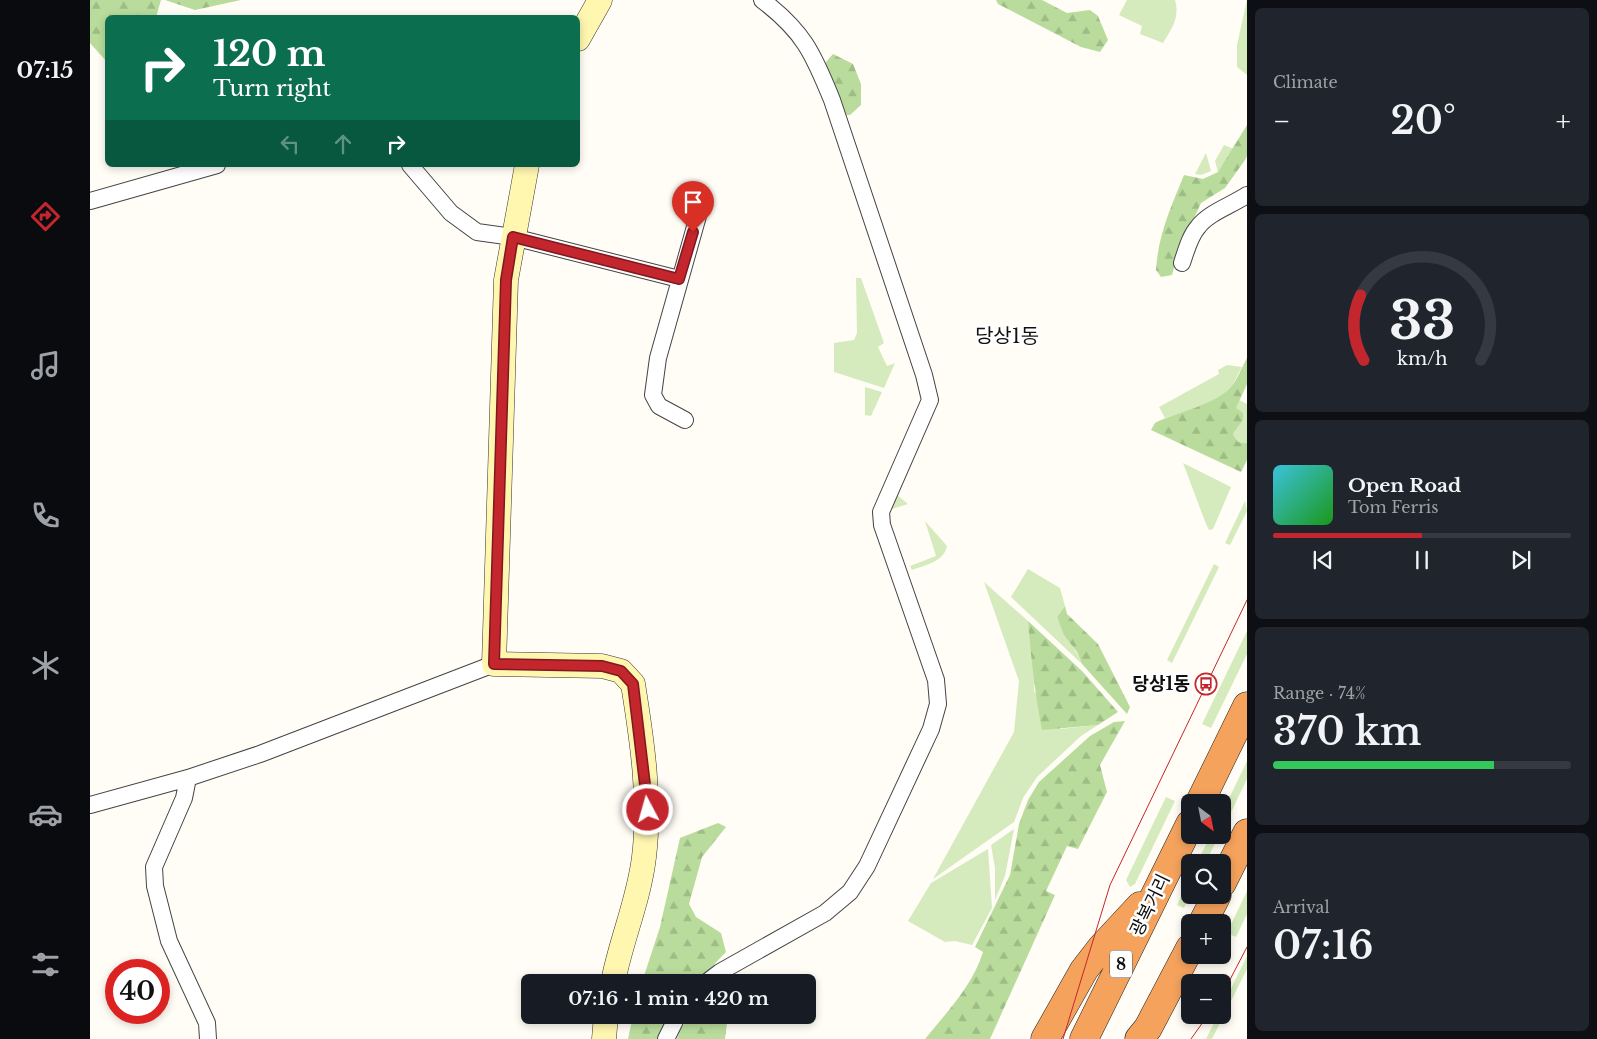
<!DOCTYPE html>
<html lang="en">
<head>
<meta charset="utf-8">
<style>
	:root { --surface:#171b24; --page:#20242c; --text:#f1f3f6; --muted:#9ea1a6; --line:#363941; --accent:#c4262e }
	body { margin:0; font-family:"Libre Baskerville","Noto Sans KR",serif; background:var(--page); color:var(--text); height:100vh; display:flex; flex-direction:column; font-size:19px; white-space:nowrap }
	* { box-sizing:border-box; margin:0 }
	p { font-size:16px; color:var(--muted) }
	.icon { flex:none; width:28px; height:28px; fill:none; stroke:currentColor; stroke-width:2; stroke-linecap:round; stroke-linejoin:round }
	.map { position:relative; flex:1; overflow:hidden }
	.side { display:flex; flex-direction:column; gap:8px; padding:8px; background:#0d0f14; width:350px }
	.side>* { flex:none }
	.banner { position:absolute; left:15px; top:15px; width:475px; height:152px; border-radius:8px; box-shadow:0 2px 8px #0003; background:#0b6e4f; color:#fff; overflow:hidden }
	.needle { width:32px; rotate:148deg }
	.controls { position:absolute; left:1091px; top:794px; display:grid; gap:10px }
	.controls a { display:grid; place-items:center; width:50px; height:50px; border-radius:8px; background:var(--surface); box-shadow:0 2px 8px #0003; font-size:25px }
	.speed { position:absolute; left:15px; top:959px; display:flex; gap:10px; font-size:25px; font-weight:700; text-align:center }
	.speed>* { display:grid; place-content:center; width:65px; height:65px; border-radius:50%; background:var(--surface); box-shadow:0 2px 8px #0003; line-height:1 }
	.speed .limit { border:8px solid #d22; background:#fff; color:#111 }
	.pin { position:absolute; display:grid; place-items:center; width:42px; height:42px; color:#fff; margin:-51px -21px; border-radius:50% 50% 50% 0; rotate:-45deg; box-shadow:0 0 5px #0007 }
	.pin .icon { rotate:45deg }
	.me { position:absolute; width:55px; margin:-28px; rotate:354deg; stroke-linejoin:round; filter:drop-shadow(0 0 4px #0008) }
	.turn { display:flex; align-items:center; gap:18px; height:105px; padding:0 25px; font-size:22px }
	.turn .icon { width:65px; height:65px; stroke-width:2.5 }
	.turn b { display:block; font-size:35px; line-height:42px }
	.lanes { display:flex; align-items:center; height:48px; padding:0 25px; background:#0003; justify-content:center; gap:25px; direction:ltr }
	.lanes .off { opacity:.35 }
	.big { font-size:38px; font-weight:600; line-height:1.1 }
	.side .tile { flex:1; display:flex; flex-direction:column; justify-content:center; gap:8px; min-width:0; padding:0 18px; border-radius:8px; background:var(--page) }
	.side .dial { align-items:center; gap:0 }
	.dial svg { height:130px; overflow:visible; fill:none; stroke:var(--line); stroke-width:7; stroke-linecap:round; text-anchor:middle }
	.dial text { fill:var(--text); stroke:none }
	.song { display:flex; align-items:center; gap:15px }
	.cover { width:60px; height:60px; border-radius:8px; background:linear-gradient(135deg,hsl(190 70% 55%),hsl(120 70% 35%)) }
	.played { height:5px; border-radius:2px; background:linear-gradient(90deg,var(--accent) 50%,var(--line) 50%) }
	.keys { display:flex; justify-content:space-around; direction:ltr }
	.heat { display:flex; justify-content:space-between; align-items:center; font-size:28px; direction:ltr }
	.charge { height:8px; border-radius:4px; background:linear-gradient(90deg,#34c759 74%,var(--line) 0) }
	.trip { position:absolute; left:431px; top:974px; width:295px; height:50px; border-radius:8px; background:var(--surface); box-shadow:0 2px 8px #0003; font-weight:600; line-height:50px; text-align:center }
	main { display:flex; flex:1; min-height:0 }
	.dock { display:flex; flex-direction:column; width:90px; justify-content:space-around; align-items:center; background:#090b0e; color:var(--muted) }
	.dock .icon { width:35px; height:35px }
	.dock .current { color:var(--accent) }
	.dock b { font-size:22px; color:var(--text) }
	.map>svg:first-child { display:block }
	.grass { fill:#d5ebbd }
	.forest { fill:url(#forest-firs) }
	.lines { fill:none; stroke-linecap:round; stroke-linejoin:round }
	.street-casing { stroke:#444; stroke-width:18 }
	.secondary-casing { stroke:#333; stroke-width:25 }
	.highway-casing { stroke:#222; stroke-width:29 }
	.street { stroke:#fff; stroke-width:16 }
	.secondary { stroke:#fff6b0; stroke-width:24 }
	.highway { stroke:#f5a25d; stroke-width:28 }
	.tram { stroke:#c4262e; stroke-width:1 }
	.route-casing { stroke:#7f191e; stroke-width:12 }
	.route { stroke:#c4262e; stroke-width:9 }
	.labels { text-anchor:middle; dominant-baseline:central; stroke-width:5; stroke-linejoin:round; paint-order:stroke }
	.shield { fill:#fff; stroke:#585858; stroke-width:1 }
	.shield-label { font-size:16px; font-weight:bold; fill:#111 }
	.poi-label { font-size:18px; font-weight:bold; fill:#111; stroke:#fff; text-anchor:end }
	.street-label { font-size:18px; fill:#111; stroke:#fff }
	.quarter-label { font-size:20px; fill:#111; stroke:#fff }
</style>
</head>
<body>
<main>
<nav class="dock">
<b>07:15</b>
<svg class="icon current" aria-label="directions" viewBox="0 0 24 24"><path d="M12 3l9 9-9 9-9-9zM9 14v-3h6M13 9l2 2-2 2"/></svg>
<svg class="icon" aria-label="music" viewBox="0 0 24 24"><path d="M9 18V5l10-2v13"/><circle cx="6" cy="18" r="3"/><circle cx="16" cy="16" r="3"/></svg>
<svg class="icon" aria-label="phone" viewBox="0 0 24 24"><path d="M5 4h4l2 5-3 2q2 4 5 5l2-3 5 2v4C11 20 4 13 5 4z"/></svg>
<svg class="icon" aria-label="climate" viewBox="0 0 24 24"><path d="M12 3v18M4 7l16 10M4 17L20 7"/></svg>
<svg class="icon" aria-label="car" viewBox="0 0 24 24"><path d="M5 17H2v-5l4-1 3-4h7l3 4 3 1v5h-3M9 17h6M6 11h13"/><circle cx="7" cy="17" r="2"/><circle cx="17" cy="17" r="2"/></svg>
<svg class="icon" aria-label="filters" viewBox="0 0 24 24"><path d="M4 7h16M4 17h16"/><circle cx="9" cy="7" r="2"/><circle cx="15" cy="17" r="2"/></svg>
</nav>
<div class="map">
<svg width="1157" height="1039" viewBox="0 0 1157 1039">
	<defs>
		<pattern id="forest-firs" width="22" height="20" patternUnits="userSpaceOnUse" patternTransform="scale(1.25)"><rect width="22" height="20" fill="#b9dc9c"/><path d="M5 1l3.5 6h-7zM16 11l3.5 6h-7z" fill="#9ebc85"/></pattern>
	</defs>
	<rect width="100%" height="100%" fill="#fffdf5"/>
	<!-- grass -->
	<path class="grass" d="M1037 0H1085C1090 17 1082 28 1073 43L1050 34 1052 26 1029 15Z
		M1157 0V75L1147 67V45Z
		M1134 145 1144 149 1128 172 1125 161Z
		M1116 153 1121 171 1111 175 1105 174Z
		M766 278H771L794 343 788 347 797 366 805 363 794 388 744 372V343L764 340 767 333Z
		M1137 365 1152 367C1148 373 1145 383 1140 388 1124 404 1096 412 1075 418L1069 407 1129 374 1128 370Z
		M775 387 792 392 781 416 775 415Z
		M1149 400 1157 404V443L1148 442 1143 434 1153 420 1145 408Z
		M1093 463 1141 487 1123 529 1119 530 1116 524Z
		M806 494 818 504 799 510Z
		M1155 501 1157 511 1140 545 1135 543Z
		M835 521 857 546C854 562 835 565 822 570L820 566 846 556Z
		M1124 564 1129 567 1082 663 1077 660Z
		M938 569 970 588 975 606 967 617C974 635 985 647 992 664L921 597Z
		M894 582 938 621 945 674 944 691 970 729 1008 725 991 736 947 777 933 798 924 822 843 879 924 732 929 681Z
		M1157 631V654L1121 728 1112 724Z
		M1157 761V779L1133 829V811Z
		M1076 797 1085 801 1045 884 1040 887 1036 880Z
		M924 829 915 876 905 900V868L901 845Z
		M1121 835H1129L1116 862H1107Z
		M898 849 902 908 882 945 865 941 855 942 818 921 841 883Z
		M1100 878V895L1094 908 1087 905Z
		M1157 891V914L1146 937 1137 933Z
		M1157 956V969L1122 1039H1116L1128 1015H1132L1133 1005Z"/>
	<!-- forest -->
	<path class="forest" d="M0 0H71L66 17 18 18 17 62 0 43Z
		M75 0H151L105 10Z
		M906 0H952L977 13 1000 10 1008 16 1018 40 1010 52 991 47 908 4Z
		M743 54 763 64 771 84V105L760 115H752L736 74V62Z
		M1157 125V156L1155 160 1135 188 1111 203 1087 256 1082 275 1071 277 1066 270C1068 235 1081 207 1094 175L1113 179 1128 172Z
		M1157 358V384L1146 408 1153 413V420L1143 434 1148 442 1157 443V460L1151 472 1061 430 1065 423C1089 411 1120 407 1140 388 1147 381 1152 367 1157 358Z
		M975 606 977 614 1008 644 1040 707 1037 714 992 664 987 652 974 635 967 617Z
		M938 621 992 671 1028 712 1008 725 952 730C945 694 941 657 938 621Z
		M1035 721 1010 765 1017 792 988 849 977 846 956 891 965 895 900 1039H835C857 1012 883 985 893 952L885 947 920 875 929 824 938 800 949 782 1000 736 1024 722Z
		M628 823 636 827 612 857 599 904 606 917 631 933 636 952 607 982H552L570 927 590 838Z
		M543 1015H581L571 1039H538Z
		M601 1015H638L635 1039H587L590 1030Z"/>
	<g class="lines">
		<!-- street casing -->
		<g class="street-casing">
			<path id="street" d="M320 165 361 213 387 232 423 237 589 279
				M0 201 127 165
				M1092 263C1096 251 1100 236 1108 227 1118 213 1142 205 1157 195
				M595 420 569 406 563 395 568 358 608 216
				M98 778 94 798 64 867 65 886 79 941 117 1023 118 1039
				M0 805 98 778 170 754 404 664
				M617 982 630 972 735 913 760 892 777 866 841 729 848 704 846 680 792 525 791 512 840 400 834 375 742 100C723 53 713 31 672 0
				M576 1039 588 1015"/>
		</g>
		<!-- secondary casing -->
		<g class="secondary-casing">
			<path id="secondary" d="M488 39 510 0
				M437 165 416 280 404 664 512 666 531 671 543 684C552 740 561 800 554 857 549 900 531 940 523 982
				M514 1039 516 1015"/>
		</g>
		<!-- highway casing -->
		<g class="highway-casing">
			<path id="highway" d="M1110 802 1157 706
				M1132 883 1157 833
				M1113 922 1127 895
				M955 1039 994 970 1011 948 1050 906
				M994 1039 1100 824
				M1049 1039 1058 1028 1100 948"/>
		</g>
		<!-- street -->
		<use href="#street" class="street"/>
		<!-- secondary -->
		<use href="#secondary" class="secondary"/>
		<!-- highway -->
		<use href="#highway" class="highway"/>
		<!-- tram -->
		<path class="tram" d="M1132 995 1157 947
			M973 1039 1020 885 1157 600
			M1101 1039 1118 1015"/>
	</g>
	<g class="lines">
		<!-- route casing -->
		<g class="route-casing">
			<path id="route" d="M558 810 543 684 531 671 512 666 404 664 416 280 423 237 589 279 603 232"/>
		</g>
		<!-- route -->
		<use href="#route" class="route"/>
	</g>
	<!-- icons -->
	<defs>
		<g id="bus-ring" transform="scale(1.125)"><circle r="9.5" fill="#fff" stroke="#c4262e" stroke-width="1.5"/><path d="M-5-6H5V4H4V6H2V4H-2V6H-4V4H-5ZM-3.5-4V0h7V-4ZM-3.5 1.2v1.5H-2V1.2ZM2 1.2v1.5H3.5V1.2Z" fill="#c4262e"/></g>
	</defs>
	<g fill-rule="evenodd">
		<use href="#bus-ring" x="1116" y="684"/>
	</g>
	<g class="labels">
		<!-- shield labels -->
		<rect class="shield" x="1020" y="950.5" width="22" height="27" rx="4"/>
		<g class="shield-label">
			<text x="1031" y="964">8</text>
		</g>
		<!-- poi labels -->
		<g class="poi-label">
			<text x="1100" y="684">당상1동</text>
		</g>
		<!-- street labels -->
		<g class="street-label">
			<text transform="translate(1060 905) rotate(-64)">광복거리</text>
		</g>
		<!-- quarter labels -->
		<g class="quarter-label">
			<text x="917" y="336">당상1동</text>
		</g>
	</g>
</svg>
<div class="controls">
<a><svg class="needle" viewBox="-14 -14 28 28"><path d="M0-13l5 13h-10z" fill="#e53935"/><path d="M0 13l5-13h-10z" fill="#9ea1a6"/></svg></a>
<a><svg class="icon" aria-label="search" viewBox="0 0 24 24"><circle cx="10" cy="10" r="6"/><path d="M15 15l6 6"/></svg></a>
<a>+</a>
<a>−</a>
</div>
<div class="speed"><div class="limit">40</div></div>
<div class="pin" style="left:603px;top:232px;background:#d93025"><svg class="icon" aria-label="arrive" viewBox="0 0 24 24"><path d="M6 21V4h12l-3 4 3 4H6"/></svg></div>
<svg class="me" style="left:558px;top:810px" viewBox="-20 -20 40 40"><circle r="17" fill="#c4262e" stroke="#fff" stroke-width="3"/><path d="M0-11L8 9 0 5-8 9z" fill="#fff"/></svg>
<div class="trip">07:16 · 1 min · 420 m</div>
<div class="banner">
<div class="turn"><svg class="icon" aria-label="right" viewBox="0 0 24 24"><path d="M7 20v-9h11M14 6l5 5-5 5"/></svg><div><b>120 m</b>Turn right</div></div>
<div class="lanes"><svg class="icon off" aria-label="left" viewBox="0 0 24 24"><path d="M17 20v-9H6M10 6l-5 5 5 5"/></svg><svg class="icon off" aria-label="ahead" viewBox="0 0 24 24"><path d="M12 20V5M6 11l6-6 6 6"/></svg><svg class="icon" aria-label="right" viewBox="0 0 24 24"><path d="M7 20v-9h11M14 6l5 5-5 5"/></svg></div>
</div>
</div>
<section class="side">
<div class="tile"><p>Climate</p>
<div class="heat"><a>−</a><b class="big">20°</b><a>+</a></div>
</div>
<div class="tile dial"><svg viewBox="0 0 100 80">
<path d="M14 69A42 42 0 1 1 86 69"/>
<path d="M14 69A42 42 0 0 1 12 29" stroke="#c4262e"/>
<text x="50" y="56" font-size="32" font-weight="700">33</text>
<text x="50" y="72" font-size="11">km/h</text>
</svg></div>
<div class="tile">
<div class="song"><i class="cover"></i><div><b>Open Road</b><p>Tom Ferris</p></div></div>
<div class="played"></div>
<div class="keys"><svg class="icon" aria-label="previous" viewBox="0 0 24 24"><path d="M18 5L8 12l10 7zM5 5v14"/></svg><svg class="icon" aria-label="pause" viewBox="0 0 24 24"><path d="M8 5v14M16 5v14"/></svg><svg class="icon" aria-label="next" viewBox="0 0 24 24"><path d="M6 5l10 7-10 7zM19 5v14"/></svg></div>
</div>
<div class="tile"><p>Range · 74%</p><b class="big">370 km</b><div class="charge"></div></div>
<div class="tile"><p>Arrival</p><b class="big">07:16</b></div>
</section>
</main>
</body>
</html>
